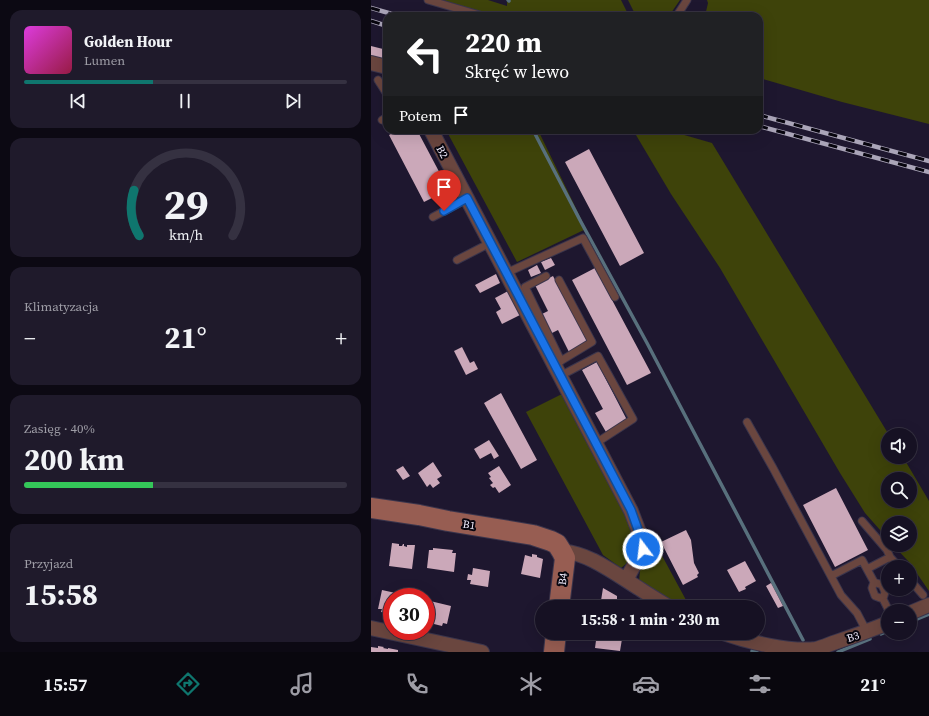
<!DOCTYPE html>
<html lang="pl">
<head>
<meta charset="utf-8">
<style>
	:root { --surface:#161123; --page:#1f1a2b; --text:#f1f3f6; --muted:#9e9da6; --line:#353141; --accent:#0f766e }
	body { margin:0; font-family:"Source Serif 4",serif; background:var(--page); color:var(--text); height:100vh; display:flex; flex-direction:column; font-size:15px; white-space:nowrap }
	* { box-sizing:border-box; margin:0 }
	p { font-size:13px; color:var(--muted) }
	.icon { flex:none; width:22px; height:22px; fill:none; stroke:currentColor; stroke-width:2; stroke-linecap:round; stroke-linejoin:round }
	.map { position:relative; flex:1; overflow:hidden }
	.drawer { display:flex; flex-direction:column; gap:10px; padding:10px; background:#0c0913; width:371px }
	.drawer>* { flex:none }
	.banner { position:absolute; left:12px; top:12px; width:380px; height:122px; border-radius:12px; box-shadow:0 4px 16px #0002,0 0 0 1px var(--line); background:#202124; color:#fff; overflow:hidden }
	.controls { position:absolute; left:510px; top:428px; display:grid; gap:8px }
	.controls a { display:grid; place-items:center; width:36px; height:36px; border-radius:50%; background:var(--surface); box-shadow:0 4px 16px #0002,0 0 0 1px var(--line); font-size:20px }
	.speed { position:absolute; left:12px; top:588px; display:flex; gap:8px; font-size:20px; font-weight:700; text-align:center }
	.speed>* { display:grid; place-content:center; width:52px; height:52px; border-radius:50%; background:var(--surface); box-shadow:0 4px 16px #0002,0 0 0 1px var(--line); line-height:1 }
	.speed .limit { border:6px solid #d22; background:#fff; color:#111 }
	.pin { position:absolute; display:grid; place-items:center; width:34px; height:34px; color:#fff; margin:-41px -17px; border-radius:50% 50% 50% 0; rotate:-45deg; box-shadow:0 0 4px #0007 }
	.pin .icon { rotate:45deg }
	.me { position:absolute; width:44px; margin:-22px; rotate:345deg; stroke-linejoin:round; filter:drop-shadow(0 0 3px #0008) }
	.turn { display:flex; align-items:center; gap:14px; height:84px; padding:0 16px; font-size:18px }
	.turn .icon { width:52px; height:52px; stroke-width:2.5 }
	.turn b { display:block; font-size:28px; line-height:34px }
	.then { display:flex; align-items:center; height:38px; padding:0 16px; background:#0003; gap:8px; font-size:15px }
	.big { font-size:30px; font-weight:700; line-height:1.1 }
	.drawer .widget { flex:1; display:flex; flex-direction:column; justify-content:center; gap:6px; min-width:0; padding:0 14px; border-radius:12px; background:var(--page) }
	.drawer .dial { align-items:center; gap:0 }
	.dial svg { height:104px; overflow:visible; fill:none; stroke:var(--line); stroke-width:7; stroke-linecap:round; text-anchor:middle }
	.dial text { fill:var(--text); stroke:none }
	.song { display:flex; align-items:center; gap:12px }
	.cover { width:48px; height:48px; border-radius:6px; background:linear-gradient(135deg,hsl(300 70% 55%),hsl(340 70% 35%)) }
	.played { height:4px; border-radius:2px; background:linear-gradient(90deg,var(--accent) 40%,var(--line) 40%) }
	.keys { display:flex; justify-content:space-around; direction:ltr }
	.heat { display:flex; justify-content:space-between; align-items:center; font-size:22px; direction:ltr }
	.charge { height:6px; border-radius:3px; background:linear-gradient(90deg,#34c759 40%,var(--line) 0) }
	.trip { position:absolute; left:164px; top:600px; width:230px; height:40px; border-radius:20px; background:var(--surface); box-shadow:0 4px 16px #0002,0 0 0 1px var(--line); font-weight:700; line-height:40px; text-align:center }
	.tabs { display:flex; height:64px; justify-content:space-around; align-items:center; background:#09070e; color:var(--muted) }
	.tabs .icon { width:28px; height:28px }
	.tabs .current { color:var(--accent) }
	.tabs b { font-size:18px; color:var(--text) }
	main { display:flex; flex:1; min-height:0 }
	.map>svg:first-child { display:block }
	.green { fill:#3e430a; fill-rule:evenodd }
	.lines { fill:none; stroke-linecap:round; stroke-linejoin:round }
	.stream { stroke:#58707d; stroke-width:3.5 }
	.building { fill:#cba8b9 }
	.lane-casing { stroke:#3b354c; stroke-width:9 }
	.street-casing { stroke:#3b354c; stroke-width:16 }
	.secondary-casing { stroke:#3b354c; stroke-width:22 }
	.lane { stroke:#6a463f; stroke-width:7 }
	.street { stroke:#6a463f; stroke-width:14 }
	.secondary { stroke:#975d52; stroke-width:20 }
	.rail-casing { stroke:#aaa5b8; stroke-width:4.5 }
	.rail { stroke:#07050e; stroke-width:3; stroke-dasharray:9; stroke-linecap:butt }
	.route-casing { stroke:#114b97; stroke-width:10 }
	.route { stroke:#1a73e8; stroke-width:7 }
	.labels { text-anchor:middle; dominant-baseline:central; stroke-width:4; stroke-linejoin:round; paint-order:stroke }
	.street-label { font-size:11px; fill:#efebfc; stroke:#07050e }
</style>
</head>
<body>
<main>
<section class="drawer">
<div class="widget">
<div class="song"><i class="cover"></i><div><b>Golden Hour</b><p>Lumen</p></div></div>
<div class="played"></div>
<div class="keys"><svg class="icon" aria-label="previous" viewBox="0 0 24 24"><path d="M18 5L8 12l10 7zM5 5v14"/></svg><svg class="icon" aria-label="pause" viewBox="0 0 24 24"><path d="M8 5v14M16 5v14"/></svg><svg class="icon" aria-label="next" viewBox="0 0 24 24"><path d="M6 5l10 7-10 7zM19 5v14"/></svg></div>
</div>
<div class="widget dial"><svg viewBox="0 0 100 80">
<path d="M14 69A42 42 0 1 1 86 69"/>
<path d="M14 69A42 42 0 0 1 10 34" stroke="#0f766e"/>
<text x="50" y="56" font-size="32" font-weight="700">29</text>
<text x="50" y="72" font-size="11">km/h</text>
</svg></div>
<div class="widget"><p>Klimatyzacja</p>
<div class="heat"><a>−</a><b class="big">21°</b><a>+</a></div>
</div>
<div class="widget"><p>Zasięg · 40%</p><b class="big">200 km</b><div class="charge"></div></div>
<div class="widget"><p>Przyjazd</p><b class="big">15:58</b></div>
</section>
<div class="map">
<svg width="558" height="652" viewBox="0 0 558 652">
	<rect width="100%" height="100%" fill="#1e172f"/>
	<!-- green -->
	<path class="green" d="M72 0H117L136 6V0H250L258 16H121Z
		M257 0H309L300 13 295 16H265Z
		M336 0H558V124L471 102 388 78V16H334L337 3Z
		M75 130H167L215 229 146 262Z
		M262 130H296L341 143 518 435H517V457H532L558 501V591L538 562 522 545H539V523H517V539L494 513 469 473 349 268 300 194ZM517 479H539V501H517Z
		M195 392 256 513 266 545 261 559 250 568 232 555 155 412Z
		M282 539 315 600 330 607H310L268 582 269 570 276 561Z"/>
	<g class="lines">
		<!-- stream -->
		<path class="stream" d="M137 0 138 1
			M162 130 210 222 276 343 432 640
			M539 622 558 614
			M510 634 517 631
			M381 651 386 652
			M467 652 499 639"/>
	</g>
	<!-- building -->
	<path class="building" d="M0 46 16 50V61L0 57Z
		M28 130H46L73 181 70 182 75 191 53 202 18 135Z
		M218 149 273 253 249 266 194 162Z
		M180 258 184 265 174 270 170 262Z
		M166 265 170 273 160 277 157 270Z
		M224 268 280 373 256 385 201 280Z
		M125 274 129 283 109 293 104 285Z
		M182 276 217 342 198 352 187 330 179 334 169 315 177 311 164 285Z
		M139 290 151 314 131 324 125 312 130 309 124 298Z
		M91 347 99 363 103 361 107 369 95 375 83 351Z
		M226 362 256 420 235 432 224 413 232 409 211 370Z
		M130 393 166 460 150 469 113 403Z
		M118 440 128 456 123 459 120 453 109 459 103 449Z
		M62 462 71 476 66 479 69 483 62 488 59 484 56 487 47 473Z
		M32 466 39 476 32 480 25 470Z
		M128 466 140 485 128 493 124 487 122 488 119 485 122 483 118 478 120 477 117 473Z
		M465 488 497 550 464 567 432 505Z
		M315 530 320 540 323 563 328 573 326 575 327 577 312 585 290 542Z
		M21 543 28 544V546H31L32 544H33V546L36 547V545H44L41 569 18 566Z
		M62 548 82 550 81 553H85L83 572 56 568 58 550H62Z
		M161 554 166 555V557L172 559 169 578 150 574 154 555 161 557Z
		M374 561 385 581 374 587 375 589 368 592 356 570Z
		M102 568 119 571 117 587 99 584 100 580H96L97 574 101 575Z
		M400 583 412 606 407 608 395 586Z
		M232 588 246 596V601H249L248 607H229Z
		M11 590 38 596V597H21V614L10 612 11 609H7Z
		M55 600 80 606 76 624 72 623 71 626 55 622Z
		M226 633H252L249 651 224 648Z
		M7 646 13 647 12 648 17 649V648L27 650V652H0V647L7 648Z"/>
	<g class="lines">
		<!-- lane casing -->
		<g class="lane-casing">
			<path id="lane" d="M57 0 112 16
				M304 16 307 14 316 0
				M7 80 16 94
				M11 120 16 117
				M62 217 96 199
				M86 260 119 243
				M135 273 212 238 244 297
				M175 276 154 287 190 361
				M183 365 221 342 188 280
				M189 376 227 356 262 419 225 443
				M376 422 402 468 470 595 486 613 496 632
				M491 521 516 550 519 557
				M496 569 519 557 528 567
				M460 576 491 560 503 582 501 588 504 596 512 599 518 611
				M539 580 552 595
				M503 582 511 585 514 592 512 599"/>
		</g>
		<!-- street casing -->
		<g class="street-casing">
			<path id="street" d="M0 63 16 67
				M60 130 260 511 270 537 272 549 255 580
				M191 552C214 550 249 577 269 589 278 595 288 601 298 607
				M539 613 558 605
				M0 628 111 652
				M352 633C377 642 418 652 445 649 452 647 459 644 465 642 483 636 500 630 517 623"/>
		</g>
		<!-- secondary casing -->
		<g class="secondary-casing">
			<path id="secondary" d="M0 508 48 515 77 521 162 535 180 541 186 544 191 552 194 558 188 607
				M183 652 185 633"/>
		</g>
		<!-- lane -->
		<use href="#lane" class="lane"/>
		<!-- street -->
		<use href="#street" class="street"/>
		<!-- secondary -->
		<use href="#secondary" class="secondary"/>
		<!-- rail casing -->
		<g class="rail-casing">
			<path id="rail" d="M0 8 28 16
				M0 21 16 26
				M388 115 558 161
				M388 126 558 172"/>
		</g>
		<!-- rail -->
		<use href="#rail" class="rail"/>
	</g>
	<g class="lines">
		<!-- route casing -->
		<g class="route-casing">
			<path id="route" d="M73 211 96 198 260 510 270 538 272 549"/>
		</g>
		<!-- route -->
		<use href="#route" class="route"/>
	</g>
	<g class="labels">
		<!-- street labels -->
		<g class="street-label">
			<text transform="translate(71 152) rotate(62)">B2</text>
			<text transform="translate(98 525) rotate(9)">B1</text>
			<text transform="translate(192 579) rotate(-83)">B4</text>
			<text transform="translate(482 637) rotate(-18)">B3</text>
		</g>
	</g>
</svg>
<div class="controls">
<a><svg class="icon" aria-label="sound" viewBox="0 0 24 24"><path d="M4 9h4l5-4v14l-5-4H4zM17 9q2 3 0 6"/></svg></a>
<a><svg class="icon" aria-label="search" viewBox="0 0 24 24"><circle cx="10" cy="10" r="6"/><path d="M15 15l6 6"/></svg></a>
<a><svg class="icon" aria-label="layers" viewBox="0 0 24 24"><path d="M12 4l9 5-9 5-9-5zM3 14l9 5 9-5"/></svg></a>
<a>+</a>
<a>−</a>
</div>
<div class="speed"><div class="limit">30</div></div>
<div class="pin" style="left:73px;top:211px;background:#d93025"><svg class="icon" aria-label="arrive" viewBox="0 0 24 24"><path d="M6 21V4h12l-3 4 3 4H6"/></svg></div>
<svg class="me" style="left:272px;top:549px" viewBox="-20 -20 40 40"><circle r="17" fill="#1a73e8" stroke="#fff" stroke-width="3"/><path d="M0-11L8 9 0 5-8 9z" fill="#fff"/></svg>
<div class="trip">15:58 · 1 min · 230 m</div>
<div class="banner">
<div class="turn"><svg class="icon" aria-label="left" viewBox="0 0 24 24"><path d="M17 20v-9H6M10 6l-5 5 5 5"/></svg><div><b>220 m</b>Skręć w lewo</div></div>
<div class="then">Potem<svg class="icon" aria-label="arrive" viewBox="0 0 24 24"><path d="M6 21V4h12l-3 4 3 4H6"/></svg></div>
</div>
</div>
</main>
<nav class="tabs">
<b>15:57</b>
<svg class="icon current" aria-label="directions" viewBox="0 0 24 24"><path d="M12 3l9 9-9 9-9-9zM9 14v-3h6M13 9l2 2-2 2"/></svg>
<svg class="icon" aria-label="music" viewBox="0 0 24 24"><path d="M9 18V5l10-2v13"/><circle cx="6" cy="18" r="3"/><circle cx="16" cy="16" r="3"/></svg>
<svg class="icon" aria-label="phone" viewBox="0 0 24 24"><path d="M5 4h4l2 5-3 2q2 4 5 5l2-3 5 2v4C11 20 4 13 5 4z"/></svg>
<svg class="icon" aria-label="climate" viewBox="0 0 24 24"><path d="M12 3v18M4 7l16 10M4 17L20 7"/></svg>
<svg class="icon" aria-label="car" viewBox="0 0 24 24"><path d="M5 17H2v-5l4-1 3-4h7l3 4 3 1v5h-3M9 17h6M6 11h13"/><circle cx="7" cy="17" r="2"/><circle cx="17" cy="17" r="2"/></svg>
<svg class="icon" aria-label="filters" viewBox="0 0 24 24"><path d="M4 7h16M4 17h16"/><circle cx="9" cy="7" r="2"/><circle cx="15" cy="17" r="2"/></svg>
<b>21°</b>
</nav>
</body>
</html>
